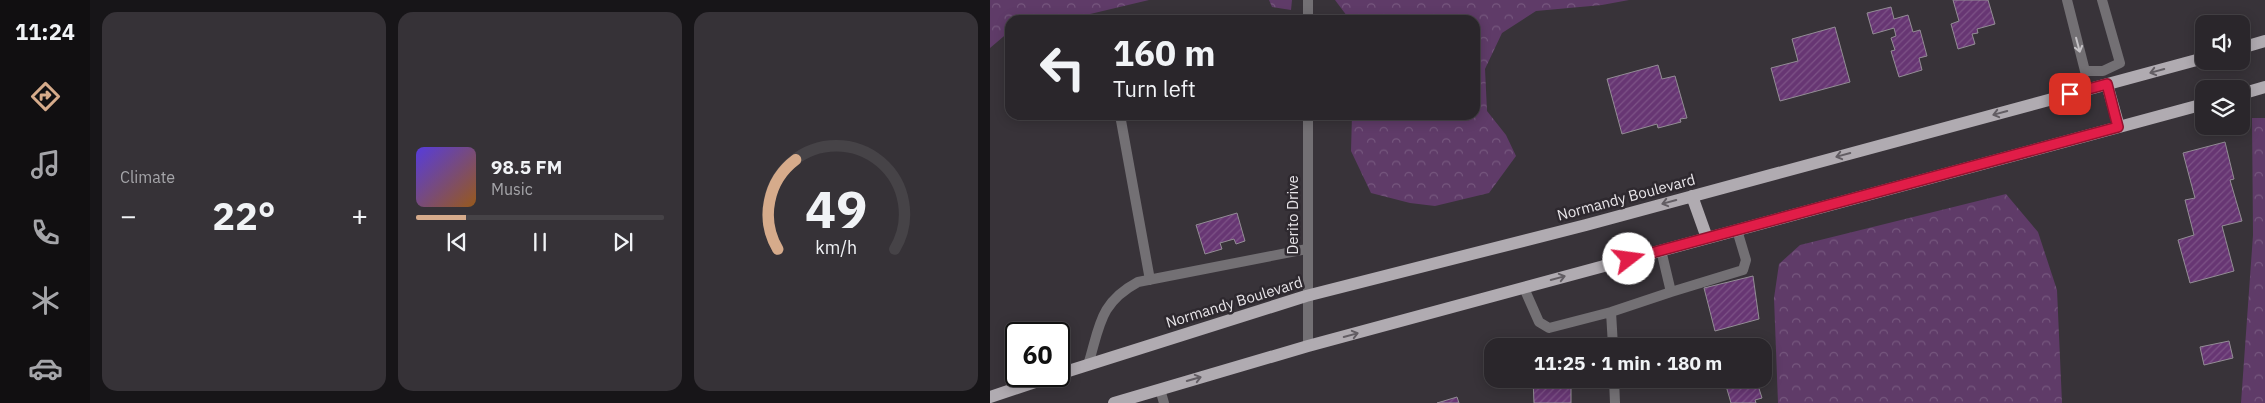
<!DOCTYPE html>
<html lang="en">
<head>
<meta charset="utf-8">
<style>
	:root { --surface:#2a262b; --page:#363237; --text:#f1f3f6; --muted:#a5a5a9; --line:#464347; --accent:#d6ab8b }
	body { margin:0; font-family:"IBM Plex Sans",sans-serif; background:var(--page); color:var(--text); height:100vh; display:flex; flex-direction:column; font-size:19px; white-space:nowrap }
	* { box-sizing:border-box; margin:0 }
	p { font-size:16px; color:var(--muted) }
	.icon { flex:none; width:28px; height:28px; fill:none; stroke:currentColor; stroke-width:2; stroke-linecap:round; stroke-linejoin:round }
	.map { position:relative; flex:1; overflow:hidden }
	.sheet { display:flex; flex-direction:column; gap:12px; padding:12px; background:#171518; width:900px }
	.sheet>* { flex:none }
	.hud { position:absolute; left:15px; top:15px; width:475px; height:105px; border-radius:15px; box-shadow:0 2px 12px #0003,0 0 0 1px var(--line); background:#2a262b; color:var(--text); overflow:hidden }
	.tools { position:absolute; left:1205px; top:15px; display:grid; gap:10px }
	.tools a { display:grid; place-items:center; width:55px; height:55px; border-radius:10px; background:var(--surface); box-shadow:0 2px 12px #0003,0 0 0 1px var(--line); font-size:25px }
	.speed { position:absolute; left:15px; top:322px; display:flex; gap:10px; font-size:25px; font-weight:700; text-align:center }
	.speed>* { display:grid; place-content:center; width:65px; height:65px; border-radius:50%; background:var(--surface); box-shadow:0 2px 12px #0003,0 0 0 1px var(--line); line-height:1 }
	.speed .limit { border:2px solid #111; border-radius:8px; background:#fff; color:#111 }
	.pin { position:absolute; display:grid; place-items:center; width:42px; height:42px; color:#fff; margin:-21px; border-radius:10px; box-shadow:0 2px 8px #0006 }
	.me { position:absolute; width:55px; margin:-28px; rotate:75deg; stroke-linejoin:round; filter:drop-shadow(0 0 4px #0008) }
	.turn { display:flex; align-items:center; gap:18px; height:105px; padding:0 25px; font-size:22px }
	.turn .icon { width:65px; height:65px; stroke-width:2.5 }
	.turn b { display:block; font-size:35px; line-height:42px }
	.big { font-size:38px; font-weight:700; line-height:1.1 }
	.sheet .card { flex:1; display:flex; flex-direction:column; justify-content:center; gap:8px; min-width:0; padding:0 18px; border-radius:15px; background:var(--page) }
	.sheet .dial { align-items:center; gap:0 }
	.dial svg { height:130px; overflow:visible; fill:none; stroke:var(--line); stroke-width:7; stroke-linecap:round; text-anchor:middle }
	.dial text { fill:var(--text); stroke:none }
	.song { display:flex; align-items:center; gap:15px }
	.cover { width:60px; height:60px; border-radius:8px; background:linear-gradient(135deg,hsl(250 70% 55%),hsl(30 70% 35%)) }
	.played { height:5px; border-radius:2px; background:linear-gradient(90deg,var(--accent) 20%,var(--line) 20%) }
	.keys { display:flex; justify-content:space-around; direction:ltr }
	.heat { display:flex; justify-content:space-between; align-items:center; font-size:28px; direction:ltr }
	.sheet .tiles { flex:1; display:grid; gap:12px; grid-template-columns:repeat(3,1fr) }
	.trip { position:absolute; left:494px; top:338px; width:288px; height:50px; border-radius:15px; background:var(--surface); box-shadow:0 2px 12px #0003,0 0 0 1px var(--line); font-weight:700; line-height:50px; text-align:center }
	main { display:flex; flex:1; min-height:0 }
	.tab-bar { display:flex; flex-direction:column; width:90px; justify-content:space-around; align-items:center; background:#110f11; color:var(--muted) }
	.tab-bar .icon { width:35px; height:35px }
	.tab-bar .active { color:var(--accent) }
	.tab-bar b { font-size:22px; color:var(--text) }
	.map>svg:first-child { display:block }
	.forest { fill:url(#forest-crowns) }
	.building { fill:url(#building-hatch); stroke:#938d95 }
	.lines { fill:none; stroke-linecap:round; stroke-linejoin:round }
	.service { stroke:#737074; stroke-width:10 }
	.minor { stroke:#737074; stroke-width:10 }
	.primary { stroke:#b0abb1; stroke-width:12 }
	.oneway { stroke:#c5c2c6 }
	.oneway2 { stroke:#625d63 }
	.route-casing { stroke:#92132f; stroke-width:12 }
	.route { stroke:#e11d48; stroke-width:9 }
	.labels { text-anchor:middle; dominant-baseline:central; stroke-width:5; stroke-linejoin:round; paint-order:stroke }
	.street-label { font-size:15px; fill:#e8e5e9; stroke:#2e292f }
</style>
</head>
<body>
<main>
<nav class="tab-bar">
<b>11:24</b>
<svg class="icon active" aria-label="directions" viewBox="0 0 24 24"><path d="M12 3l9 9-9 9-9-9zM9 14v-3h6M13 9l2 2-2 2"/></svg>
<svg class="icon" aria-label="music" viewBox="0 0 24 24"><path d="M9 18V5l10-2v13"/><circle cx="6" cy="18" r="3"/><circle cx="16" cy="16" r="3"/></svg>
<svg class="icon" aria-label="phone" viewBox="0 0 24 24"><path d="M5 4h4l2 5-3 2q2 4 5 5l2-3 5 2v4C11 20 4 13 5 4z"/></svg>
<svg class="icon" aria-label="climate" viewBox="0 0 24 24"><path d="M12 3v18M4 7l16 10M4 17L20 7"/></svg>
<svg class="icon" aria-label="car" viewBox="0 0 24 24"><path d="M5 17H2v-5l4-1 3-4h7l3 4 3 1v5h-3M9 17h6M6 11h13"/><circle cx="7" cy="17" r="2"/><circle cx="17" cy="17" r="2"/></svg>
</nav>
<section class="sheet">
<div class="tiles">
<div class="card"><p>Climate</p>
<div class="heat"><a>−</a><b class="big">22°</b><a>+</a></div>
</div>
<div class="card">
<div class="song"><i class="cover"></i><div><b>98.5 FM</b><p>Music</p></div></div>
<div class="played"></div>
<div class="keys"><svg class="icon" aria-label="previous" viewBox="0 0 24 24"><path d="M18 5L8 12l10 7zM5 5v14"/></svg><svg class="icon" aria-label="pause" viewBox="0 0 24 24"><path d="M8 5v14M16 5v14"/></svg><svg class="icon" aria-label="next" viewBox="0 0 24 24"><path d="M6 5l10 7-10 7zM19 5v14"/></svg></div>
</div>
<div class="card dial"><svg viewBox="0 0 100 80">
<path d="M14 69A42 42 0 1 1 86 69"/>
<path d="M14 69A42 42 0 0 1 25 14" stroke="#d6ab8b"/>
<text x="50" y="56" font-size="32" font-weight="700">49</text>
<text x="50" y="72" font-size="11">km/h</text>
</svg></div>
</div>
</section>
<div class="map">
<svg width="1275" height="403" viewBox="0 0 1275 403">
	<defs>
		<pattern id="forest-crowns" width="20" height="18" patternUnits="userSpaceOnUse" patternTransform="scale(1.25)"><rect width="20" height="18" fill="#5f3b68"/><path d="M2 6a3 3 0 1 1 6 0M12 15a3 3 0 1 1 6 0" fill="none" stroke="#76577e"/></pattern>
		<pattern id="building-hatch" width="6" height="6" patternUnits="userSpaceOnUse" patternTransform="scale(1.25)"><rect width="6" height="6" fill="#673673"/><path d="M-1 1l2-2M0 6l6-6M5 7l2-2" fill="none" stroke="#7d5387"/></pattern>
	</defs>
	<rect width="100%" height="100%" fill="#383339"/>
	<!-- forest -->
	<path class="forest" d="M0 0H159L75 20H20V31L0 48Z
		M279 0H302L301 10 282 7Z
		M345 0H639L612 5 546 11 512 33 495 69 497 111 516 135 526 156 499 193 445 206 420 203 381 193 361 151 362 115H485V20H360Z
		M1262 118H1275V403H1251L1263 235Z
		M1016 194 1048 232 1067 290 1072 403H788L784 298 789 264 810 245Z"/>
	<!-- building -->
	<path class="building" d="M963 0H998L1005 24 987 29 988 33 982 34 985 44 968 49 961 24 969 21Z
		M901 7 904 19 918 15 923 32 930 30 937 56 929 58 932 70 909 77 901 51 905 50 901 38 906 36 904 28 883 34 877 13Z
		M845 27 860 82 790 101 781 68 808 61 802 39Z
		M668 65 672 79 685 76 697 118 690 119 691 122 668 128 667 124 632 134 617 79Z
		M1235 142 1244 179 1240 180 1252 221 1232 226 1244 271 1200 283 1188 240 1204 235 1195 200 1205 198 1193 153Z
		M247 213 255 241 246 244 244 239 230 243 232 249 215 254 206 225Z
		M763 276 769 319 725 331 714 288Z
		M1239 341 1243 358 1214 365 1210 347Z
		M543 379H581V403H544Z
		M734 379H766L772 398 765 400 766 403H741Z
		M467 397 469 403H447Z"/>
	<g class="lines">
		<!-- service -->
		<path class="service" d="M1077 0 1095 71H1113L1130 63 1112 0
			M130 115 160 280
			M534 288 549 322 559 328 621 312 681 292 671 250
			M681 292 753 270 756 260 747 230
			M621 312 623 346
			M98 365C110 326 109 303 148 282L317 249
			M624 379 625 403
			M170 389 174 403"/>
		<!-- minor -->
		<path class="minor" d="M318 20V0
			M318 115V346"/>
		<!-- primary -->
		<path class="primary" d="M1251 48 1275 41
			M1117 84 1129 127
			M1251 94 1275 87
			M702 196 717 238
			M69 374 316 296 596 225 1214 58
			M0 397 63 376
			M124 403 318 346 1214 104"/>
	</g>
	<!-- one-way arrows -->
	<defs><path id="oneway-shaft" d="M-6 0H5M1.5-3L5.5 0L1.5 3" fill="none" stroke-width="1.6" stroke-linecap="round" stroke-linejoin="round" transform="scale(1.25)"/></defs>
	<use class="oneway" href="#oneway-shaft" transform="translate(1088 45) rotate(75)"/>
	<g class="oneway2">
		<use href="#oneway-shaft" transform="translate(1167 71) rotate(165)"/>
		<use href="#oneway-shaft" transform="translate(1010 113) rotate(165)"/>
		<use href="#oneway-shaft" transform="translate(853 155) rotate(165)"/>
		<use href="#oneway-shaft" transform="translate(679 202) rotate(165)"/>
		<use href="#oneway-shaft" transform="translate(568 278) rotate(-15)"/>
		<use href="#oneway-shaft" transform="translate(361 335) rotate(-15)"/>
		<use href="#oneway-shaft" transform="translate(204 379) rotate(-16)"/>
	</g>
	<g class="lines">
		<!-- route casing -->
		<g class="route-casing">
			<path id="route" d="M639 259 1128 127 1117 84 1080 94"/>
		</g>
		<!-- route -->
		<use href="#route" class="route"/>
	</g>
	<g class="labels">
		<!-- street labels -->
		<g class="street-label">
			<text transform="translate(636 197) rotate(-15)">Normandy Boulevard</text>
			<text transform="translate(302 215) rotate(-90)">Derito Drive</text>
			<text transform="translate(244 302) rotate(-17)">Normandy Boulevard</text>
		</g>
	</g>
</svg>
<div class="tools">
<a><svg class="icon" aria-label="sound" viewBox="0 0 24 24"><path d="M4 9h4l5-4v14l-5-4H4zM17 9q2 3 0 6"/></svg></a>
<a><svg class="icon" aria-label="layers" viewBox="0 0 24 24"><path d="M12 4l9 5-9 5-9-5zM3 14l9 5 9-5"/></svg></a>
</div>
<div class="speed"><div class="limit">60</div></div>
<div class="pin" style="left:1080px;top:94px;background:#d93025"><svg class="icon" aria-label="arrive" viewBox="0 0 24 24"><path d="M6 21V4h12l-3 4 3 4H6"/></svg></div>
<svg class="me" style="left:639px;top:259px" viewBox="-20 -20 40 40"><circle r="19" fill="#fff"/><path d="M0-13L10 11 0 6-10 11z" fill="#e11d48"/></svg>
<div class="trip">11:25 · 1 min · 180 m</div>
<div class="hud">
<div class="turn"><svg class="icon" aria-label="left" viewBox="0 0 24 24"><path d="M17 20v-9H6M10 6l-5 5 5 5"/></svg><div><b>160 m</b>Turn left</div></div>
</div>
</div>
</main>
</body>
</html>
